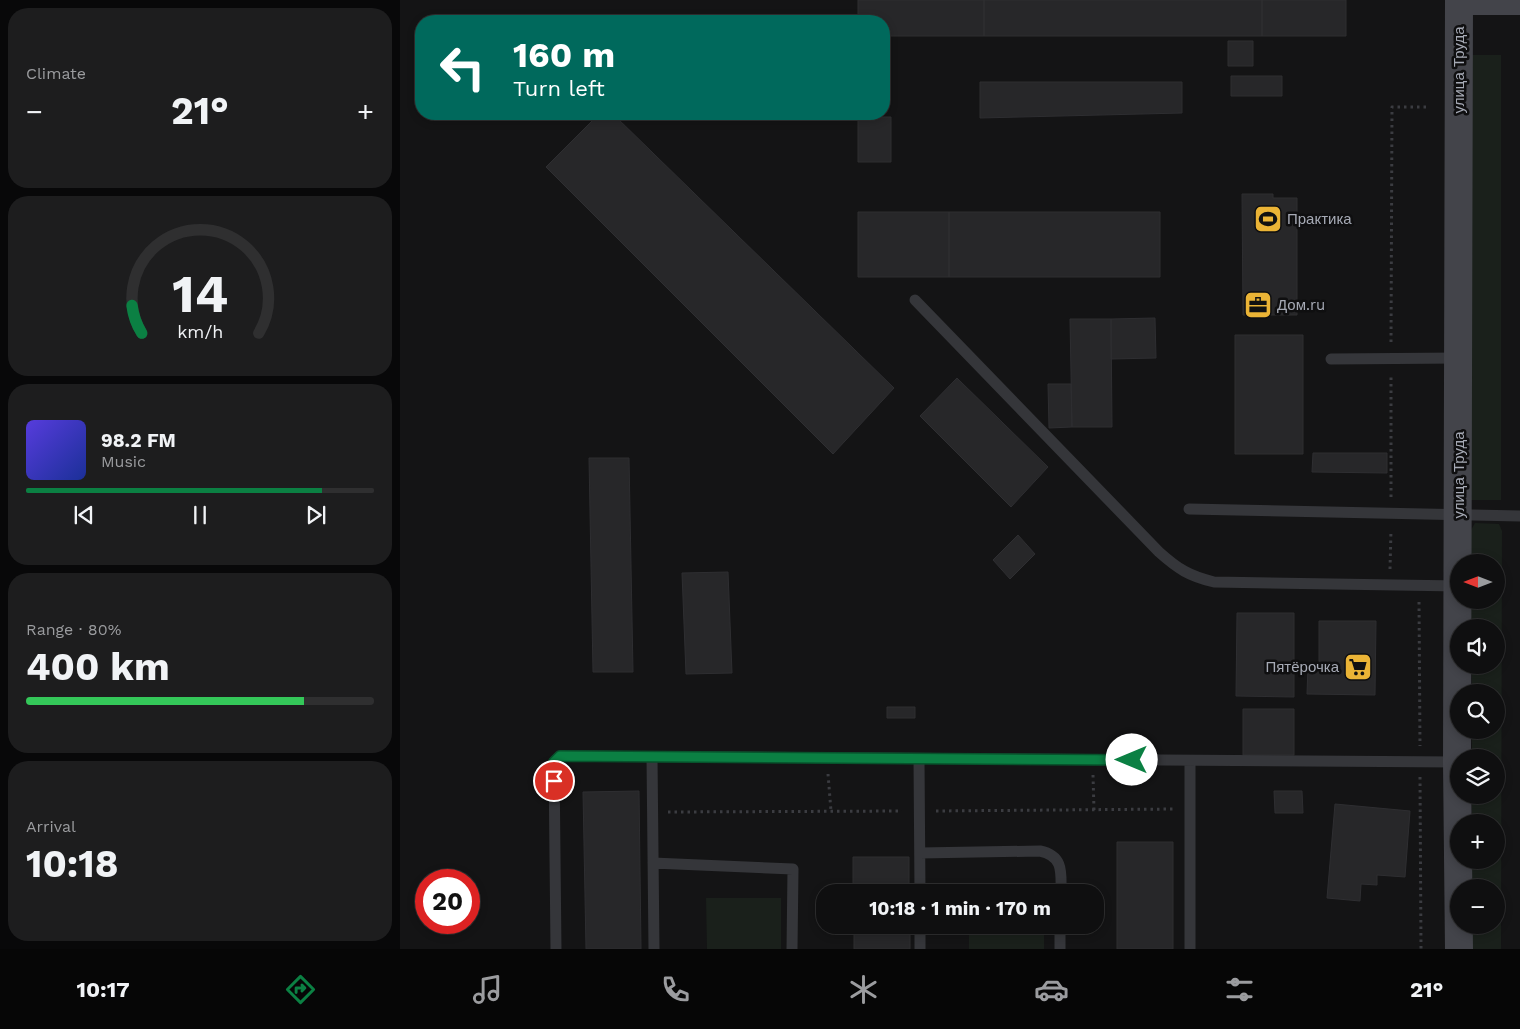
<!DOCTYPE html>
<html lang="en">
<head>
<meta charset="utf-8">
<style>
	:root { --surface:#0f0f10; --page:#1d1d1e; --text:#f1f3f6; --muted:#9b9c9f; --line:#2f2f30; --accent:#0b8043 }
	body { margin:0; font-family:"Work Sans",sans-serif; background:var(--page); color:var(--text); height:100vh; display:flex; flex-direction:column; font-size:19px; white-space:nowrap }
	* { box-sizing:border-box; margin:0 }
	p { font-size:16px; color:var(--muted) }
	.icon { flex:none; width:28px; height:28px; fill:none; stroke:currentColor; stroke-width:2; stroke-linecap:round; stroke-linejoin:round }
	.map { position:relative; flex:1; overflow:hidden }
	.side { display:flex; flex-direction:column; gap:8px; padding:8px; background:#080809; width:400px }
	.side>* { flex:none }
	.hud { position:absolute; left:15px; top:15px; width:475px; height:105px; border-radius:20px; box-shadow:0 2px 8px #0003,0 0 0 1px var(--line); background:#00695c; color:#fff; overflow:hidden }
	.needle { width:32px; rotate:270deg }
	.fabs { position:absolute; left:1050px; top:554px; display:grid; gap:10px }
	.fabs a { display:grid; place-items:center; width:55px; height:55px; border-radius:50%; background:var(--surface); box-shadow:0 2px 8px #0003,0 0 0 1px var(--line); font-size:25px }
	.speed { position:absolute; left:15px; top:869px; display:flex; gap:10px; font-size:25px; font-weight:700; text-align:center }
	.speed>* { display:grid; place-content:center; width:65px; height:65px; border-radius:50%; background:var(--surface); box-shadow:0 2px 8px #0003,0 0 0 1px var(--line); line-height:1 }
	.speed .limit { border:8px solid #d22; background:#fff; color:#111 }
	.pin { position:absolute; display:grid; place-items:center; width:42px; height:42px; color:#fff; margin:-21px; border:2px solid #fff; border-radius:50%; box-shadow:0 1px 5px #0007 }
	.me { position:absolute; width:55px; margin:-28px; rotate:270deg; stroke-linejoin:round; filter:drop-shadow(0 0 4px #0008) }
	.turn { display:flex; align-items:center; gap:18px; height:105px; padding:0 15px; font-size:22px }
	.turn .icon { width:65px; height:65px; stroke-width:2.5 }
	.turn b { display:block; font-size:35px; line-height:42px }
	.big { font-size:38px; font-weight:700; line-height:1.1 }
	.side .widget { flex:1; display:flex; flex-direction:column; justify-content:center; gap:8px; min-width:0; padding:0 18px; border-radius:20px; background:var(--page) }
	.side .dial { align-items:center; gap:0 }
	.dial svg { height:130px; overflow:visible; fill:none; stroke:var(--line); stroke-width:7; stroke-linecap:round; text-anchor:middle }
	.dial text { fill:var(--text); stroke:none }
	.song { display:flex; align-items:center; gap:15px }
	.cover { width:60px; height:60px; border-radius:8px; background:linear-gradient(135deg,hsl(250 70% 55%),hsl(230 70% 35%)) }
	.played { height:5px; border-radius:2px; background:linear-gradient(90deg,var(--accent) 85%,var(--line) 85%) }
	.keys { display:flex; justify-content:space-around; direction:ltr }
	.heat { display:flex; justify-content:space-between; align-items:center; font-size:28px; direction:ltr }
	.charge { height:8px; border-radius:4px; background:linear-gradient(90deg,#34c759 80%,var(--line) 0) }
	.trip { position:absolute; left:416px; top:884px; width:288px; height:50px; border-radius:20px; background:var(--surface); box-shadow:0 2px 8px #0003,0 0 0 1px var(--line); font-weight:700; line-height:50px; text-align:center }
	.menu { display:flex; height:80px; justify-content:space-around; align-items:center; background:#060606; color:var(--muted) }
	.menu .icon { width:35px; height:35px }
	.menu .current { color:var(--accent) }
	.menu b { font-size:22px; color:var(--text) }
	main { display:flex; flex:1; min-height:0 }
	.map>svg:first-child { display:block }
	.green { fill:#1a201b }
	.building { fill:#272729; stroke:#2e2e31 }
	.lines { fill:none; stroke-linecap:round; stroke-linejoin:round }
	.path { stroke:#3b3c41; stroke-width:3; stroke-dasharray:2.5 4; stroke-linecap:butt }
	.lane { stroke:#35363a; stroke-width:11 }
	.secondary { stroke:#43444a; stroke-width:28 }
	.route-casing { stroke:#07532c; stroke-width:12 }
	.route { stroke:#0b8043; stroke-width:9 }
	.labels { text-anchor:middle; dominant-baseline:central; stroke-width:5; stroke-linejoin:round; paint-order:stroke }
	.street-label { font-size:15px; fill:#a6aab5; stroke:#0f0f10 }
	.poi-label { font-size:15px; fill:#a6aab5; stroke:#0f0f10; text-anchor:start }
</style>
</head>
<body>
<main>
<section class="side">
<div class="widget"><p>Climate</p>
<div class="heat"><a>−</a><b class="big">21°</b><a>+</a></div>
</div>
<div class="widget dial"><svg viewBox="0 0 100 80">
<path d="M14 69A42 42 0 1 1 86 69"/>
<path d="M14 69A42 42 0 0 1 8 52" stroke="#0b8043"/>
<text x="50" y="56" font-size="32" font-weight="700">14</text>
<text x="50" y="72" font-size="11">km/h</text>
</svg></div>
<div class="widget">
<div class="song"><i class="cover"></i><div><b>98.2 FM</b><p>Music</p></div></div>
<div class="played"></div>
<div class="keys"><svg class="icon" aria-label="previous" viewBox="0 0 24 24"><path d="M18 5L8 12l10 7zM5 5v14"/></svg><svg class="icon" aria-label="pause" viewBox="0 0 24 24"><path d="M8 5v14M16 5v14"/></svg><svg class="icon" aria-label="next" viewBox="0 0 24 24"><path d="M6 5l10 7-10 7zM19 5v14"/></svg></div>
</div>
<div class="widget"><p>Range · 80%</p><b class="big">400 km</b><div class="charge"></div></div>
<div class="widget"><p>Arrival</p><b class="big">10:18</b></div>
</section>
<div class="map">
<svg width="1120" height="949" viewBox="0 0 1120 949">
	<rect width="100%" height="100%" fill="#141415"/>
	<!-- green -->
	<path class="green" d="M1070 55H1101V500H1069Z
		M1075 523 1099 524 1102 531 1101 949H1072V925H1096V888L1072 887V860H1096V822H1072V795H1096V758L1072 757V730H1096V692H1072V665H1096V628L1071 627V600H1096V562H1071V530Z
		M306 898H381V949H307Z
		M569 925H644V949H569Z"/>
	<!-- building -->
	<path class="building" d="M458 0H584V36H484V21H458Z
		M584 0H862V36H584Z
		M862 0H946V36H862Z
		M828 41H853V66H828Z
		M831 76H882V96H831Z
		M580 82H782V113L580 118Z
		M199 114H213L494 388 433 454 146 167Z
		M458 114H475V117H491V162H458Z
		M842 194H873V198H897V315H843Z
		M458 212H549V277H458Z
		M549 212H760V277H549Z
		M755 318 756 358 711 359V319Z
		M670 319H711L712 427H672Z
		M835 335H903V454H835Z
		M557 378 648 467 611 507 520 416Z
		M648 384H671L672 427 649 428Z
		M913 453H987V473L912 472Z
		M189 458H229L233 672H193Z
		M618 535 635 554 610 579 593 560Z
		M328 572 332 673 286 674 282 573Z
		M837 613H894V697L836 696Z
		M919 621H976L975 695 907 694 908 666H919Z
		M487 707H515V718H487Z
		M843 709H894V755H843Z
		M239 791 241 949H186L183 792Z
		M874 791H902L903 813H875Z
		M935 804 1010 811 1005 877 977 875V885L961 884 960 901 927 898Z
		M717 842H773V949H717Z
		M453 857H509V892H453Z
		M454 925H510V949H454Z"/>
	<g class="lines">
		<!-- path -->
		<path class="path" d="M991 342 992 107H1027
			M991 497V375
			M990 569 991 530
			M1019 602 1020 746
			M428 774 431 811
			M693 775 694 810
			M1020 777 1021 949
			M536 811 775 809
			M268 812 502 811"/>
		<!-- lane -->
		<path class="lane" d="M515 300 759 552C778 569 789 576 814 582L1059 586
			M931 359 1059 358
			M789 509 1120 516
			M252 757 254 949
			M519 759 520 892
			M520 853 640 851C664 856 661 873 661 892
			M253 863 393 869 392 949
			M520 925V949
			M156 949 154 762 160 756 1057 762
			M660 949V925
			M790 949V761"/>
		<!-- secondary -->
		<path class="secondary" d="M1059 1H1120
			M1059 949 1057 762 1059 0"/>
	</g>
	<g class="lines">
		<!-- route casing -->
		<g class="route-casing">
			<path id="route" d="M154 781V762L160 756 732 760"/>
		</g>
		<!-- route -->
		<use href="#route" class="route"/>
	</g>
	<!-- icons -->
	<defs>
		<g id="stadium-square" transform="scale(1.4375)"><rect x="-9" y="-9" width="18" height="18" rx="4" fill="#ebb436" stroke="#0f0f10"/><path d="M0-5a6.5 5 0 1 0 0 10a6.5 5 0 1 0 0-10ZM-3.5-1.8h7v3.6h-7Z" fill="#111"/></g>
		<g id="office-square" transform="scale(1.4375)"><rect x="-9" y="-9" width="18" height="18" rx="4" fill="#ebb436" stroke="#0f0f10"/><path d="M-6-3h4V-5.5h4V-3h4V5H-6ZM-1-4.5V-3h2v-1.5ZM-6 0V1H6V0Z" fill="#111"/></g>
		<g id="supermarket-square" transform="scale(1.4375)"><rect x="-9" y="-9" width="18" height="18" rx="4" fill="#ebb436" stroke="#0f0f10"/><path d="M-6-5.5h2.5l.6 2H6L4.5 2H-2.5L-4.4-4H-6ZM-1.5 3.2a1.3 1.3 0 1 0 .1 0ZM3 3.2a1.3 1.3 0 1 0 .1 0Z" fill="#111"/></g>
	</defs>
	<g fill-rule="evenodd">
		<use href="#stadium-square" x="868" y="219"/>
		<use href="#office-square" x="858" y="305"/>
		<use href="#supermarket-square" x="958" y="667"/>
	</g>
	<g class="labels">
		<!-- street labels -->
		<g class="street-label">
			<text transform="translate(1059 70) rotate(-90)">улица Труда</text>
			<text transform="translate(1059 475) rotate(-90)">улица Труда</text>
		</g>
		<!-- poi labels -->
		<g class="poi-label">
			<text x="887" y="219">Практика</text>
			<text x="877" y="305">Дом.ru</text>
			<text x="939" y="667" text-anchor="end">Пятёрочка</text>
		</g>
	</g>
</svg>
<div class="fabs">
<a><svg class="needle" viewBox="-14 -14 28 28"><path d="M0-13l5 13h-10z" fill="#e53935"/><path d="M0 13l5-13h-10z" fill="#9b9c9f"/></svg></a>
<a><svg class="icon" aria-label="sound" viewBox="0 0 24 24"><path d="M4 9h4l5-4v14l-5-4H4zM17 9q2 3 0 6"/></svg></a>
<a><svg class="icon" aria-label="search" viewBox="0 0 24 24"><circle cx="10" cy="10" r="6"/><path d="M15 15l6 6"/></svg></a>
<a><svg class="icon" aria-label="layers" viewBox="0 0 24 24"><path d="M12 4l9 5-9 5-9-5zM3 14l9 5 9-5"/></svg></a>
<a>+</a>
<a>−</a>
</div>
<div class="speed"><div class="limit">20</div></div>
<div class="pin" style="left:154px;top:781px;background:#d93025"><svg class="icon" aria-label="arrive" viewBox="0 0 24 24"><path d="M6 21V4h12l-3 4 3 4H6"/></svg></div>
<svg class="me" style="left:732px;top:760px" viewBox="-20 -20 40 40"><circle r="19" fill="#fff"/><path d="M0-13L10 11 0 6-10 11z" fill="#0b8043"/></svg>
<div class="trip">10:18 · 1 min · 170 m</div>
<div class="hud">
<div class="turn"><svg class="icon" aria-label="left" viewBox="0 0 24 24"><path d="M17 20v-9H6M10 6l-5 5 5 5"/></svg><div><b>160 m</b>Turn left</div></div>
</div>
</div>
</main>
<nav class="menu">
<b>10:17</b>
<svg class="icon current" aria-label="directions" viewBox="0 0 24 24"><path d="M12 3l9 9-9 9-9-9zM9 14v-3h6M13 9l2 2-2 2"/></svg>
<svg class="icon" aria-label="music" viewBox="0 0 24 24"><path d="M9 18V5l10-2v13"/><circle cx="6" cy="18" r="3"/><circle cx="16" cy="16" r="3"/></svg>
<svg class="icon" aria-label="phone" viewBox="0 0 24 24"><path d="M5 4h4l2 5-3 2q2 4 5 5l2-3 5 2v4C11 20 4 13 5 4z"/></svg>
<svg class="icon" aria-label="climate" viewBox="0 0 24 24"><path d="M12 3v18M4 7l16 10M4 17L20 7"/></svg>
<svg class="icon" aria-label="car" viewBox="0 0 24 24"><path d="M5 17H2v-5l4-1 3-4h7l3 4 3 1v5h-3M9 17h6M6 11h13"/><circle cx="7" cy="17" r="2"/><circle cx="17" cy="17" r="2"/></svg>
<svg class="icon" aria-label="filters" viewBox="0 0 24 24"><path d="M4 7h16M4 17h16"/><circle cx="9" cy="7" r="2"/><circle cx="15" cy="17" r="2"/></svg>
<b>21°</b>
</nav>
</body>
</html>
